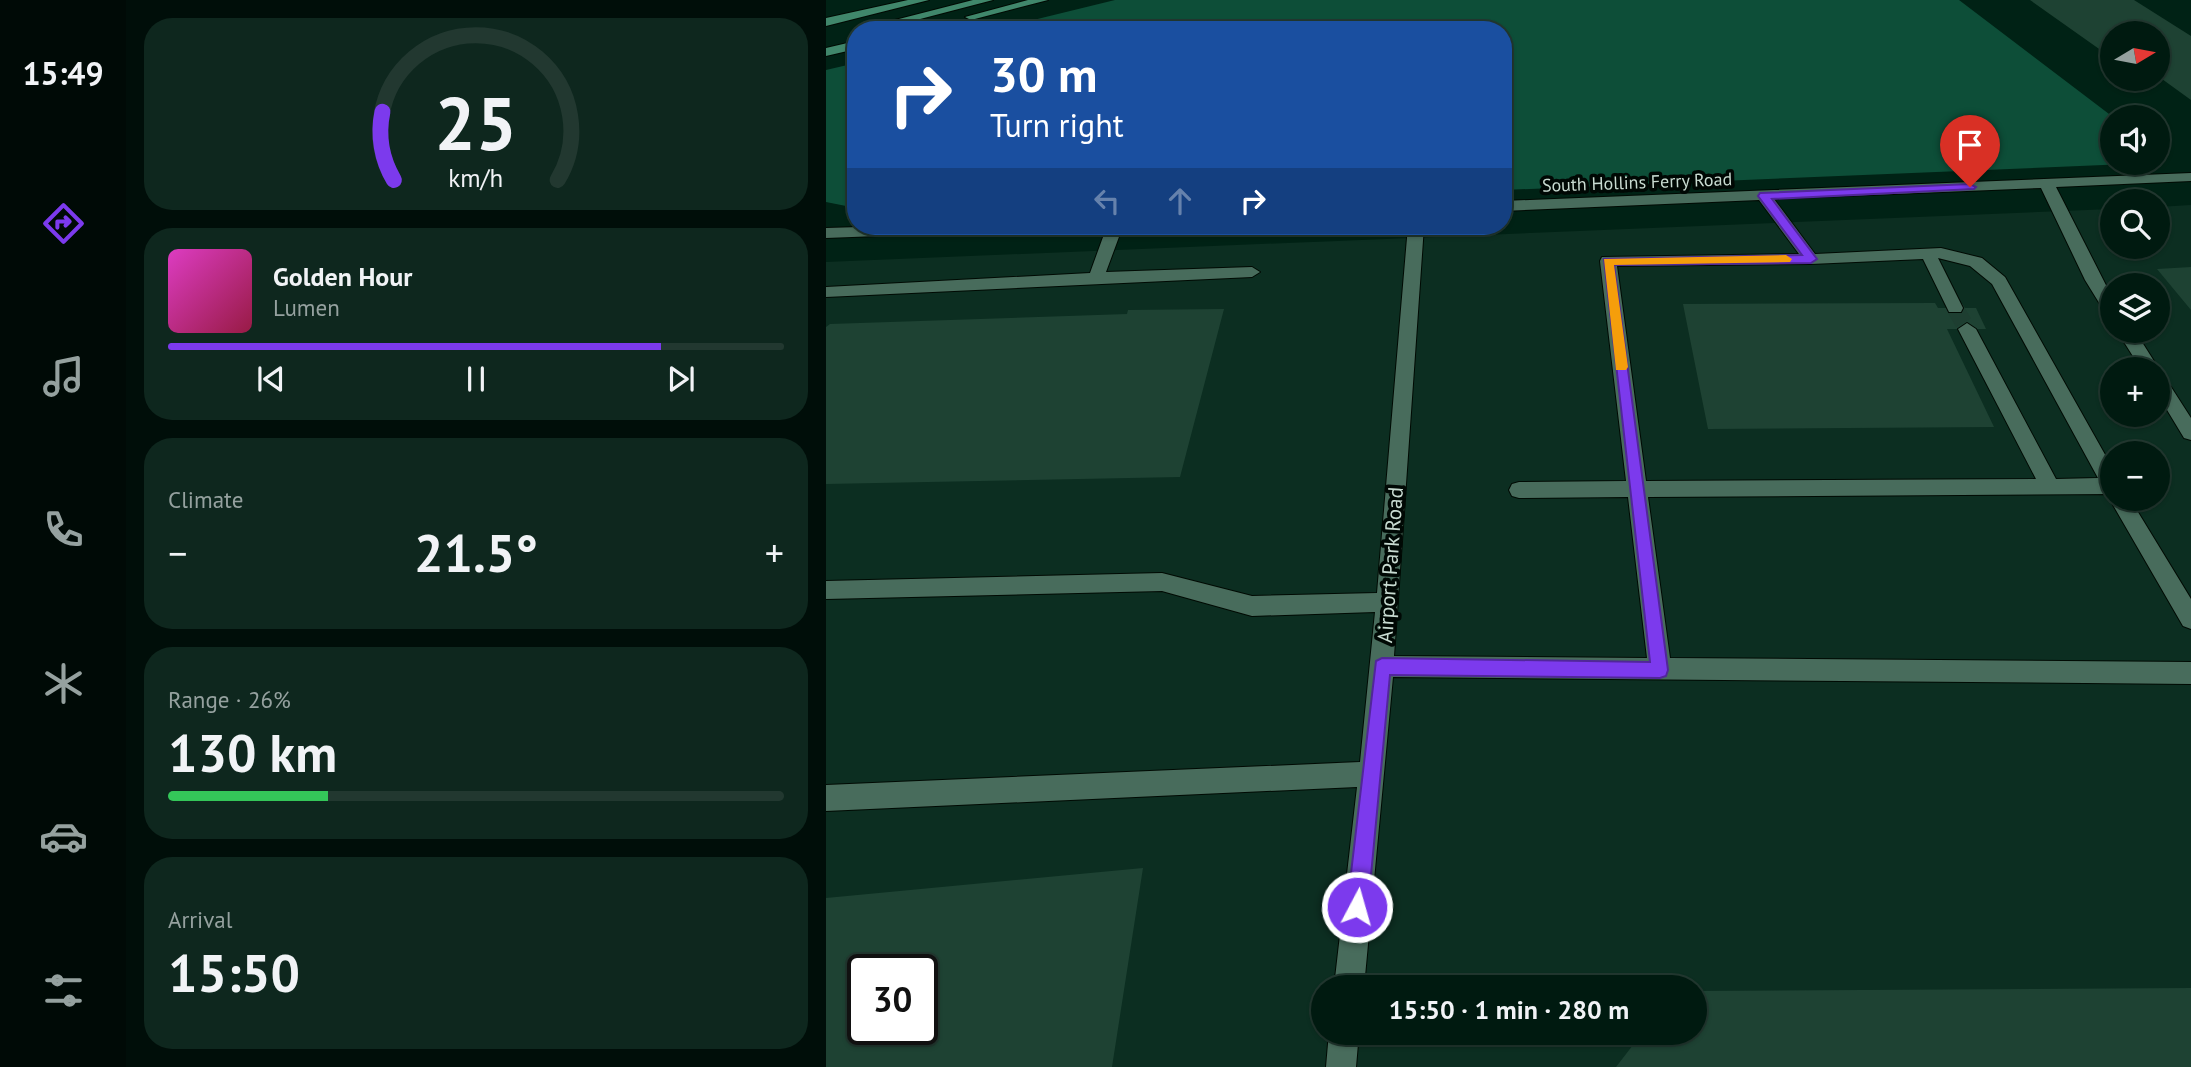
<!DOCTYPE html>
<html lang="en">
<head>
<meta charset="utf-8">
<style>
	:root { --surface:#001a10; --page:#0e271e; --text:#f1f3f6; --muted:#95a19f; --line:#223830; --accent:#7c3aed }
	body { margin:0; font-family:"PT Sans",sans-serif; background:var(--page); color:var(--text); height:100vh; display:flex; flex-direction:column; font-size:26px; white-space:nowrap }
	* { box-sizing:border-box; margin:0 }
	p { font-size:23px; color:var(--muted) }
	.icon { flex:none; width:38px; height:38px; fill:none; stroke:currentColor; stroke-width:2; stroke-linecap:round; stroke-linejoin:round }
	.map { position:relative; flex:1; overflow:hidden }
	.sheet { display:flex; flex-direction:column; gap:18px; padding:18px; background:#000e09; width:700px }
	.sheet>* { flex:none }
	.top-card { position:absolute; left:21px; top:21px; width:665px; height:214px; border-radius:28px; box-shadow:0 2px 5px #0004,0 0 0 2px var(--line); background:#1a4fa0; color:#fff; overflow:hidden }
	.needle { width:46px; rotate:80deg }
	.controls { position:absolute; left:1274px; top:21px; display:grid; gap:14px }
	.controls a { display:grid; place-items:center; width:70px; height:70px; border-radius:50%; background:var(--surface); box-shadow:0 2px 5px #0004,0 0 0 2px var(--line); font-size:35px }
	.speed { position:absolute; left:21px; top:954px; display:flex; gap:14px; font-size:35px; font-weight:700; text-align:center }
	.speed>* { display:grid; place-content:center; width:91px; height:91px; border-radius:50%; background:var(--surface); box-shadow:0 2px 5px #0004,0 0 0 2px var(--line); line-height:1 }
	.speed .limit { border:4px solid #111; border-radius:10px; background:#fff; color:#111 }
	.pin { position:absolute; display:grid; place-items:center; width:60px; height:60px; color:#fff; margin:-72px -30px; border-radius:50% 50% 50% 0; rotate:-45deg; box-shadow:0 0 7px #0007 }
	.pin .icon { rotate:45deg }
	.me { position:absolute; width:77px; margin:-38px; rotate:6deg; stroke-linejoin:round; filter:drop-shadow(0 0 5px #0008) }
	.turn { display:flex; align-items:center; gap:24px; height:147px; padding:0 28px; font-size:32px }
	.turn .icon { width:91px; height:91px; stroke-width:2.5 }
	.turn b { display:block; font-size:49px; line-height:60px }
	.lanes { display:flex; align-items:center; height:66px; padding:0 28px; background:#0003; justify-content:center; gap:35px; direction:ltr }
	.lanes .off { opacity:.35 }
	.big { font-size:52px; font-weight:800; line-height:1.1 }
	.sheet .widget { flex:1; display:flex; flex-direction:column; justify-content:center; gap:10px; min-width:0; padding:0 24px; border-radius:28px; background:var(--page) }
	.sheet .dial { align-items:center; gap:0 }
	.dial svg { height:182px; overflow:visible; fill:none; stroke:var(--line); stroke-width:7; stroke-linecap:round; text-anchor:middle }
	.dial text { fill:var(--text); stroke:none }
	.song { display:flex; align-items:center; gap:21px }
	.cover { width:84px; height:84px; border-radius:10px; background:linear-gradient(135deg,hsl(310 70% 55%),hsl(340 70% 35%)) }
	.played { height:7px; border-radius:4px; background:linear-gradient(90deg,var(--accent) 80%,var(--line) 80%) }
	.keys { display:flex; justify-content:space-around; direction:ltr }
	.heat { display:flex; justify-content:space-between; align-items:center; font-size:38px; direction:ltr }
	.charge { height:10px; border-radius:5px; background:linear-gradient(90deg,#34c759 26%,var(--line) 0) }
	.trip { position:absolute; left:485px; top:975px; width:396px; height:70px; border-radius:35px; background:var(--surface); box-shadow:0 2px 5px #0004,0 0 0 2px var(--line); font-weight:800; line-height:70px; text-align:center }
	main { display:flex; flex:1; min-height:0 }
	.menu { display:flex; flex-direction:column; width:126px; justify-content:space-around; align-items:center; background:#000a06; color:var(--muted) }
	.menu .icon { width:49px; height:49px }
	.menu .selected { color:var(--accent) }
	.menu b { font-size:32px; color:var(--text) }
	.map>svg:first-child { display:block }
	.built { fill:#0c2e21; fill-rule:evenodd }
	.green { fill:#0d4e38 }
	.building { fill:#1e4233; fill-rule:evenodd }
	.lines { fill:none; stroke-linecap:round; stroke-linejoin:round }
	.minor-tunnel { stroke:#1e3e31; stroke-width:17; stroke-dasharray:17 8; stroke-linecap:butt }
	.minor-casing { stroke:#000a03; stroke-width:2 }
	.major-casing { stroke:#000a03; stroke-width:2 }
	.minor { fill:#486c5c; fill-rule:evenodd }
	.major { fill:#40876b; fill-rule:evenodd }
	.route { fill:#7c3aed; stroke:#51269a; stroke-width:2 }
	.slow { fill:#f59e0b }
	.labels { text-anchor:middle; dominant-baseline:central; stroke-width:7; stroke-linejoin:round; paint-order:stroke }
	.far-street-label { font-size:18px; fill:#c8dbd1; stroke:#000804 }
	.street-label { font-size:21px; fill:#c8dbd1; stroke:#000804 }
</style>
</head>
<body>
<main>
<nav class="menu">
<b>15:49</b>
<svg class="icon selected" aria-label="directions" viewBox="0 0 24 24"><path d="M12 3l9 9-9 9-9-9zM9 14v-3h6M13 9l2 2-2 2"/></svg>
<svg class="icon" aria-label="music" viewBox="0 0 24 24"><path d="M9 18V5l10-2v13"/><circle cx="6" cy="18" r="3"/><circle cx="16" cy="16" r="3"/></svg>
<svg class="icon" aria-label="phone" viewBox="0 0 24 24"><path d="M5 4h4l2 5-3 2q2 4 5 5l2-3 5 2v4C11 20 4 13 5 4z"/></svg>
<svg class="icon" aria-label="climate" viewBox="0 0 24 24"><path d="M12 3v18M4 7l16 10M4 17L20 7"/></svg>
<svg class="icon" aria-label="car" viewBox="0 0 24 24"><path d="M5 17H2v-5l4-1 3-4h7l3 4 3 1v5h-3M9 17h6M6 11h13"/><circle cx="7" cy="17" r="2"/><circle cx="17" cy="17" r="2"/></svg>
<svg class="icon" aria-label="filters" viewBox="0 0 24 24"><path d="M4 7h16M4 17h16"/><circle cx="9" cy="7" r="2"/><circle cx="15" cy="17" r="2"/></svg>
</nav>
<section class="sheet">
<div class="widget dial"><svg viewBox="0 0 100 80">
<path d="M14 69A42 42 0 1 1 86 69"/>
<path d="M14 69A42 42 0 0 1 9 39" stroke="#7c3aed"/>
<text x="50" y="56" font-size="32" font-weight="700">25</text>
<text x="50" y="72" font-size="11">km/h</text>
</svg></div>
<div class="widget">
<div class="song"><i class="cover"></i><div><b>Golden Hour</b><p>Lumen</p></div></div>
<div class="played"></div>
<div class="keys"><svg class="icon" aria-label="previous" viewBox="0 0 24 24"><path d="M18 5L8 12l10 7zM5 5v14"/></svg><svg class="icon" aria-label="pause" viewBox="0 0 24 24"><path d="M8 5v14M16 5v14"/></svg><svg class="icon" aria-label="next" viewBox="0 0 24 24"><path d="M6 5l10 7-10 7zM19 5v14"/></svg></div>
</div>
<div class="widget"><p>Climate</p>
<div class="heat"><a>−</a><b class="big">21.5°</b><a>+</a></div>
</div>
<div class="widget"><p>Range · 26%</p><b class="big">130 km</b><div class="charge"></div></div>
<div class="widget"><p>Arrival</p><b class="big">15:50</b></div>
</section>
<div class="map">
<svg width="1365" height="1067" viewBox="0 0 1365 1067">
	<rect width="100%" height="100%" fill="#002215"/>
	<!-- built -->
	<path class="built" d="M1365 205V1067H0V262L1286 209V247H1332V207ZM1286 285H1332V331H1286ZM1286 369H1332V415H1286ZM1286 453H1332V499H1286ZM37 970H96V1029H37ZM497 987H868V1032H497Z"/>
	<!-- green -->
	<path class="green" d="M289 0H1133L1287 117 1286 163H1325L677 190V30H167Z
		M30 63V208L0 202V70Z"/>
	<!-- building -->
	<path class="building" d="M1204 0H1308L1365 36V100L1336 79 1332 80V33H1286V51H1276Z
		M1365 267V310L1331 269Z
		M1109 303 1112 308H1150L1160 329H1121L1168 427 882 429 857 304Z
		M398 309 354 477 0 484V327L4 324 301 314 302 310Z
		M317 868 286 1067H0V898ZM37 970H96V1029H37Z
		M1365 988V1067H790L817 1032H868V991Z"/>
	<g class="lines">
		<!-- minor-tunnel -->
		<path class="minor-tunnel" d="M1129 308 1141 329"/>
		<!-- minor casing -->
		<g class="minor-casing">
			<path id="minor" d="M1365 173V181L1230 187 1286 297V316L1280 314 1259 280 1215 188 948 199 989 254 1115 248 1156 258 1179 277 1286 467V494L822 497 844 658 1365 662V684L567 677 538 987H508L531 787 0 811V785L534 762 549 612 426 616 336 591 0 599V581L336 573 426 596 551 593 582 226H598L568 656 821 658 802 497 693 498 686 496 683 490 686 484 693 482 800 481 774 261 776 257 973 254 933 200 677 211V201ZM1112 258 1144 266 1166 284 1272 478 1230 479 1150 329 1141 323 1132 329 1210 479 820 481 791 266 985 264 1097 259 1123 312H1135L1137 308Z
				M68 226H190L182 231 0 238V228Z
				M281 226H297L280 272 426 267 434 272 426 277 0 297V287L264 273Z
				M1291 331H1309L1333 369 1332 371 1315 369Z
				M1332 375 1338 376 1365 418V440L1358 438 1332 395Z
				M1286 494V499H1304L1365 599V629L1357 626 1287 505 1284 499Z
				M503 1032H533L530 1067H500Z"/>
		</g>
		<!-- major casing -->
		<g class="major-casing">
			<path id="major" d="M82 0H103L0 26V18Z
				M147 0H167L52 30H30Z
				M202 0H222L145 20 139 17Z
				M30 41V49L0 56V48Z"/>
		</g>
		<!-- minor -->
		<use href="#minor" class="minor"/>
		<!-- major -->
		<use href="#major" class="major"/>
	</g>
	<!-- route -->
	<path class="route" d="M1144 184 1150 187 1148 189 946 199 991 259 985 263 788 265 842 670 840 676 834 678 564 675 542 907 539 914 531 918 524 914 521 907 550 661 556 658 824 662 778 259 976 255 932 196 934 193Z"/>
	<!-- slow -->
	<path class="slow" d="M960 255 966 259 964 262 788 265 802 367 800 370H790L778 259Z"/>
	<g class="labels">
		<!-- far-street labels -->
		<g class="far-street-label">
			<text transform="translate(811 182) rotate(-2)">South Hollins Ferry Road</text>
		</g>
		<!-- street labels -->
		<g class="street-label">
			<text transform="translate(564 565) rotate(-86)">Airport Park Road</text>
		</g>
	</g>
</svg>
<div class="controls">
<a><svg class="needle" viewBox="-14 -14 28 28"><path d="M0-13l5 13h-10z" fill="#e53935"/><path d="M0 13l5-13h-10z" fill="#95a19f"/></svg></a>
<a><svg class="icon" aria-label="sound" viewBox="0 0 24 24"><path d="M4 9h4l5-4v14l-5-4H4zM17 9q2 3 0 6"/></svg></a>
<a><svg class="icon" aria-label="search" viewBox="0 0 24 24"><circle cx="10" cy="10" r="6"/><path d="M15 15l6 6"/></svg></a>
<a><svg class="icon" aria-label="layers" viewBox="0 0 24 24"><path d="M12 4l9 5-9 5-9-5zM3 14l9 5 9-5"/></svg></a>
<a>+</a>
<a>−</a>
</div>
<div class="speed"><div class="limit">30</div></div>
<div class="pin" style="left:1144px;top:187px;background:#d93025"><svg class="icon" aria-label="arrive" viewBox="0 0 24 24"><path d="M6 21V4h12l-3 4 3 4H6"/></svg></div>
<svg class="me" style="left:531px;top:907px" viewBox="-20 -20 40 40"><circle r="17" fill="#7c3aed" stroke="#fff" stroke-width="3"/><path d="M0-11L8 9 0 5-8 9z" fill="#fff"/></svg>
<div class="trip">15:50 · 1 min · 280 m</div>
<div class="top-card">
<div class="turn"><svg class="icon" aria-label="right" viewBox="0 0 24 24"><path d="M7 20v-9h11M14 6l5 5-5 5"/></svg><div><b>30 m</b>Turn right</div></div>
<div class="lanes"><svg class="icon off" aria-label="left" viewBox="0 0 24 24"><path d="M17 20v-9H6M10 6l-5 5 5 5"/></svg><svg class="icon off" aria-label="ahead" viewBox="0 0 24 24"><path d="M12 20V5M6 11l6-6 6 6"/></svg><svg class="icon" aria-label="right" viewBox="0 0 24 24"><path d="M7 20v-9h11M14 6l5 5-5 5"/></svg></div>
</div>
</div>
</main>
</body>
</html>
